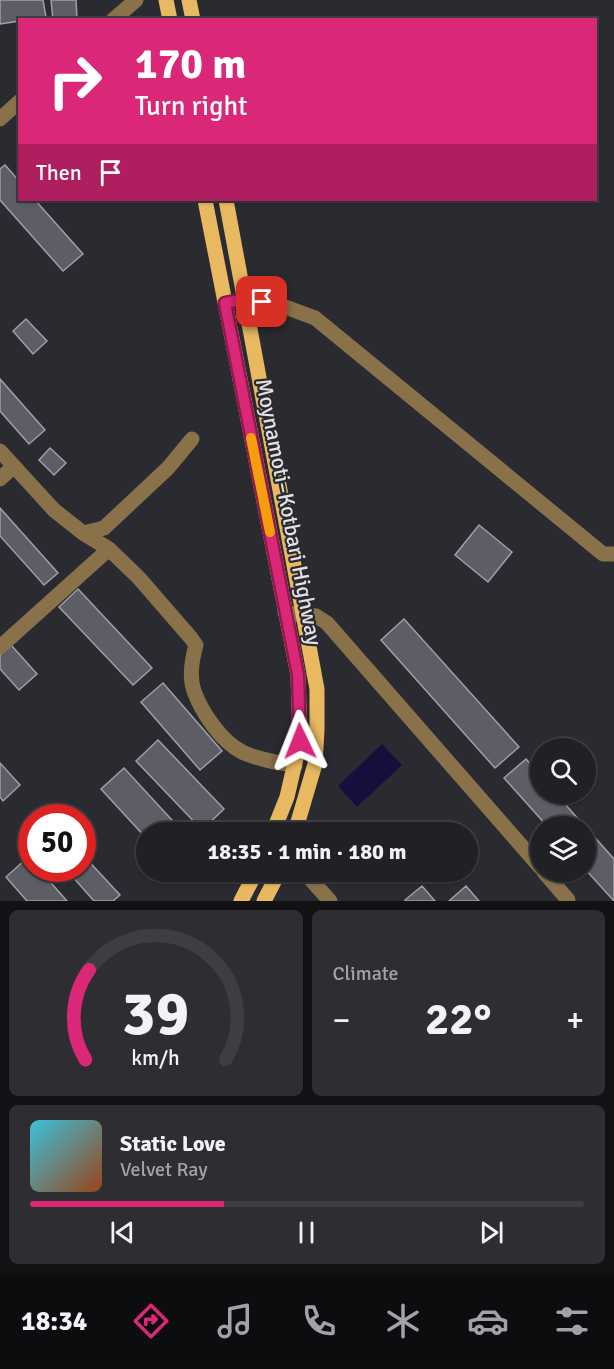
<!DOCTYPE html>
<html lang="en">
<head>
<meta charset="utf-8">
<style>
	:root { --surface:#202025; --page:#2d2d32; --text:#f1f3f6; --muted:#a2a3a7; --line:#3d3e42; --accent:#db2777 }
	body { margin:0; font-family:Signika,sans-serif; background:var(--page); color:var(--text); height:100vh; display:flex; flex-direction:column; font-size:22px; white-space:nowrap }
	* { box-sizing:border-box; margin:0 }
	p { font-size:20px; color:var(--muted) }
	.icon { flex:none; width:33px; height:33px; fill:none; stroke:currentColor; stroke-width:2; stroke-linecap:round; stroke-linejoin:round }
	.map { position:relative; height:901px; overflow:hidden }
	.drawer { display:flex; flex-direction:column; gap:9px; padding:9px; background:#121214; flex:1 }
	.drawer>* { flex:none }
	.guide { position:absolute; left:18px; top:18px; width:579px; height:183px; border-radius:0px; box-shadow:0 2px 4px #0004,0 0 0 2px var(--line); background:#db2777; color:#fff; overflow:hidden }
	.fabs { position:absolute; left:530px; top:738px; display:grid; gap:12px }
	.fabs a { display:grid; place-items:center; width:66px; height:66px; border-radius:50%; background:var(--surface); box-shadow:0 2px 4px #0004,0 0 0 2px var(--line); font-size:30px }
	.speed { position:absolute; left:18px; top:804px; display:flex; gap:12px; font-size:30px; font-weight:700; text-align:center }
	.speed>* { display:grid; place-content:center; width:78px; height:78px; border-radius:50%; background:var(--surface); box-shadow:0 2px 4px #0004,0 0 0 2px var(--line); line-height:1 }
	.speed .limit { border:9px solid #d22; background:#fff; color:#111 }
	.pin { position:absolute; display:grid; place-items:center; width:51px; height:51px; color:#fff; margin:-26px; border-radius:12px; box-shadow:0 3px 9px #0006 }
	.me { position:absolute; width:66px; margin:-33px; rotate:358deg; stroke-linejoin:round; filter:drop-shadow(0 0 4px #0008) }
	.turn { display:flex; align-items:center; gap:21px; height:126px; padding:0 18px; font-size:27px }
	.turn .icon { width:78px; height:78px; stroke-width:2.5 }
	.turn b { display:block; font-size:42px; line-height:51px }
	.then { display:flex; align-items:center; height:57px; padding:0 18px; background:#0003; gap:12px; font-size:22px }
	.big { font-size:45px; font-weight:700; line-height:1.1 }
	.drawer .widget { flex:1; display:flex; flex-direction:column; justify-content:center; gap:9px; min-width:0; padding:0 21px; border-radius:9px; background:var(--page) }
	.drawer .dial { align-items:center; gap:0 }
	.dial svg { height:156px; overflow:visible; fill:none; stroke:var(--line); stroke-width:7; stroke-linecap:round; text-anchor:middle }
	.dial text { fill:var(--text); stroke:none }
	.song { display:flex; align-items:center; gap:18px }
	.cover { width:72px; height:72px; border-radius:9px; background:linear-gradient(135deg,hsl(190 70% 55%),hsl(20 70% 35%)) }
	.played { height:6px; border-radius:3px; background:linear-gradient(90deg,var(--accent) 35%,var(--line) 35%) }
	.keys { display:flex; justify-content:space-around; direction:ltr }
	.heat { display:flex; justify-content:space-between; align-items:center; font-size:33px; direction:ltr }
	.drawer .tiles { flex:1; display:grid; gap:9px; grid-template-columns:1fr 1fr }
	.widget:last-child { grid-column:span 2 }
	.trip { position:absolute; left:136px; top:822px; width:342px; height:60px; border-radius:30px; background:var(--surface); box-shadow:0 2px 4px #0004,0 0 0 2px var(--line); font-weight:700; line-height:60px; text-align:center }
	.tab-bar { display:flex; height:96px; justify-content:space-around; align-items:center; background:#0d0d0f; color:var(--muted) }
	.tab-bar .icon { width:42px; height:42px }
	.tab-bar .current { color:var(--accent) }
	.tab-bar b { font-size:27px; color:var(--text) }
	.map>svg:first-child { display:block }
	.water { fill:#150f3b }
	.building { fill:#5d5d65; stroke:#9e9fa7; stroke-width:1.5 }
	.lines { fill:none; stroke-linecap:round; stroke-linejoin:round }
	.minor { stroke:#89724a; stroke-width:15 }
	.major { stroke:#e8b961; stroke-width:15 }
	.route-casing { stroke:#8e194d; stroke-width:15 }
	.route { stroke:#db2777; stroke-width:10 }
	.slow { stroke:#f59e0b; stroke-width:10 }
	.labels { text-anchor:middle; dominant-baseline:central; stroke-width:4.5; stroke-linejoin:round; paint-order:stroke }
	.street-label { font-size:22px; fill:#e1e1e6; stroke:#2a2a31 }
</style>
</head>
<body>
<div class="map">
<svg width="614" height="901" viewBox="0 0 614 901">
	<rect width="100%" height="100%" fill="#2a2a31"/>
	<!-- water -->
	<path class="water" d="M382 744 402 765 357 807 338 786Z"/>
	<!-- building -->
	<path class="building" d="M0 0H43L46 17 0 24Z
		M51 0H76L77 19 53 20Z
		M5 165 20 182V200H35L83 254 63 271 0 200V169Z
		M26 319 47 341 33 354 13 331Z
		M0 379 45 430 29 444 0 411Z
		M50 448 66 463 54 475 39 460Z
		M0 508 58 573 44 585 0 536Z
		M479 525 512 552 488 582 455 555Z
		M78 589 152 668 133 685 59 607Z
		M404 619 519 747 495 768 381 640Z
		M11 645 37 674 19 690 0 669V655Z
		M163 683 222 751 200 770 141 702Z
		M158 740 224 809 202 830 136 761Z
		M526 759 540 775V794H556L614 859V901L585 869V826H547L504 778Z
		M0 763 20 785 3 801 0 797Z
		M124 768 183 832H147V839L101 789Z
		M82 854 120 895 113 901H94L65 868H82Z
		M28 857 32 862V868H38L67 901H27L6 877Z
		M422 886 435 901H405V900Z
		M466 886 479 901H449Z"/>
	<g class="lines">
		<!-- minor -->
		<path class="minor" d="M113 20 136 0
			M0 119 20 101
			M225 303 245 299 280 305 315 318 603 554H614
			M0 451 54 510 83 533 109 549 139 578 191 638 196 645C192 659 189 677 194 691 202 713 221 741 242 752 258 760 277 762 295 766
			M0 479 13 467
			M83 533 104 528 168 468 192 439
			M285 613 316 616 327 623 540 867
			M0 647 109 549
			M304 872 330 901
			M544 872 568 900"/>
		<!-- major -->
		<path class="major" d="M166 0 170 20
			M189 0 193 20
			M205 200 298 675 300 741 287 797 273 832
			M226 200 317 689V730L315 764 295 832
			M241 901 256 872
			M264 901 279 872"/>
	</g>
	<g class="lines">
		<!-- route casing -->
		<g class="route-casing">
			<path id="route" d="M262 302 245 299 225 303 298 675 300 741"/>
		</g>
		<!-- route -->
		<use href="#route" class="route"/>
		<!-- slow -->
		<path class="slow" d="M251 438 270 532"/>
	</g>
	<g class="labels">
		<!-- street labels -->
		<g class="street-label">
			<text transform="translate(289 512) rotate(79)">Moynamoti–Kotbari Highway</text>
		</g>
	</g>
</svg>
<div class="fabs">
<a><svg class="icon" aria-label="search" viewBox="0 0 24 24"><circle cx="10" cy="10" r="6"/><path d="M15 15l6 6"/></svg></a>
<a><svg class="icon" aria-label="layers" viewBox="0 0 24 24"><path d="M12 4l9 5-9 5-9-5zM3 14l9 5 9-5"/></svg></a>
</div>
<div class="speed"><div class="limit">50</div></div>
<div class="pin" style="left:262px;top:302px;background:#d93025"><svg class="icon" aria-label="arrive" viewBox="0 0 24 24"><path d="M6 21V4h12l-3 4 3 4H6"/></svg></div>
<svg class="me" style="left:300px;top:741px" viewBox="-20 -20 40 40"><path d="M0-17L14 15 0 8-14 15z" fill="#db2777" stroke="#fff" stroke-width="4"/></svg>
<div class="trip">18:35 · 1 min · 180 m</div>
<div class="guide">
<div class="turn"><svg class="icon" aria-label="right" viewBox="0 0 24 24"><path d="M7 20v-9h11M14 6l5 5-5 5"/></svg><div><b>170 m</b>Turn right</div></div>
<div class="then">Then<svg class="icon" aria-label="arrive" viewBox="0 0 24 24"><path d="M6 21V4h12l-3 4 3 4H6"/></svg></div>
</div>
</div>
<section class="drawer">
<div class="tiles">
<div class="widget dial"><svg viewBox="0 0 100 80">
<path d="M14 69A42 42 0 1 1 86 69"/>
<path d="M14 69A42 42 0 0 1 16 23" stroke="#db2777"/>
<text x="50" y="56" font-size="32" font-weight="700">39</text>
<text x="50" y="72" font-size="11">km/h</text>
</svg></div>
<div class="widget"><p>Climate</p>
<div class="heat"><a>−</a><b class="big">22°</b><a>+</a></div>
</div>
<div class="widget">
<div class="song"><i class="cover"></i><div><b>Static Love</b><p>Velvet Ray</p></div></div>
<div class="played"></div>
<div class="keys"><svg class="icon" aria-label="previous" viewBox="0 0 24 24"><path d="M18 5L8 12l10 7zM5 5v14"/></svg><svg class="icon" aria-label="pause" viewBox="0 0 24 24"><path d="M8 5v14M16 5v14"/></svg><svg class="icon" aria-label="next" viewBox="0 0 24 24"><path d="M6 5l10 7-10 7zM19 5v14"/></svg></div>
</div>
</div>
</section>
<nav class="tab-bar">
<b>18:34</b>
<svg class="icon current" aria-label="directions" viewBox="0 0 24 24"><path d="M12 3l9 9-9 9-9-9zM9 14v-3h6M13 9l2 2-2 2"/></svg>
<svg class="icon" aria-label="music" viewBox="0 0 24 24"><path d="M9 18V5l10-2v13"/><circle cx="6" cy="18" r="3"/><circle cx="16" cy="16" r="3"/></svg>
<svg class="icon" aria-label="phone" viewBox="0 0 24 24"><path d="M5 4h4l2 5-3 2q2 4 5 5l2-3 5 2v4C11 20 4 13 5 4z"/></svg>
<svg class="icon" aria-label="climate" viewBox="0 0 24 24"><path d="M12 3v18M4 7l16 10M4 17L20 7"/></svg>
<svg class="icon" aria-label="car" viewBox="0 0 24 24"><path d="M5 17H2v-5l4-1 3-4h7l3 4 3 1v5h-3M9 17h6M6 11h13"/><circle cx="7" cy="17" r="2"/><circle cx="17" cy="17" r="2"/></svg>
<svg class="icon" aria-label="filters" viewBox="0 0 24 24"><path d="M4 7h16M4 17h16"/><circle cx="9" cy="7" r="2"/><circle cx="15" cy="17" r="2"/></svg>
</nav>
</body>
</html>
